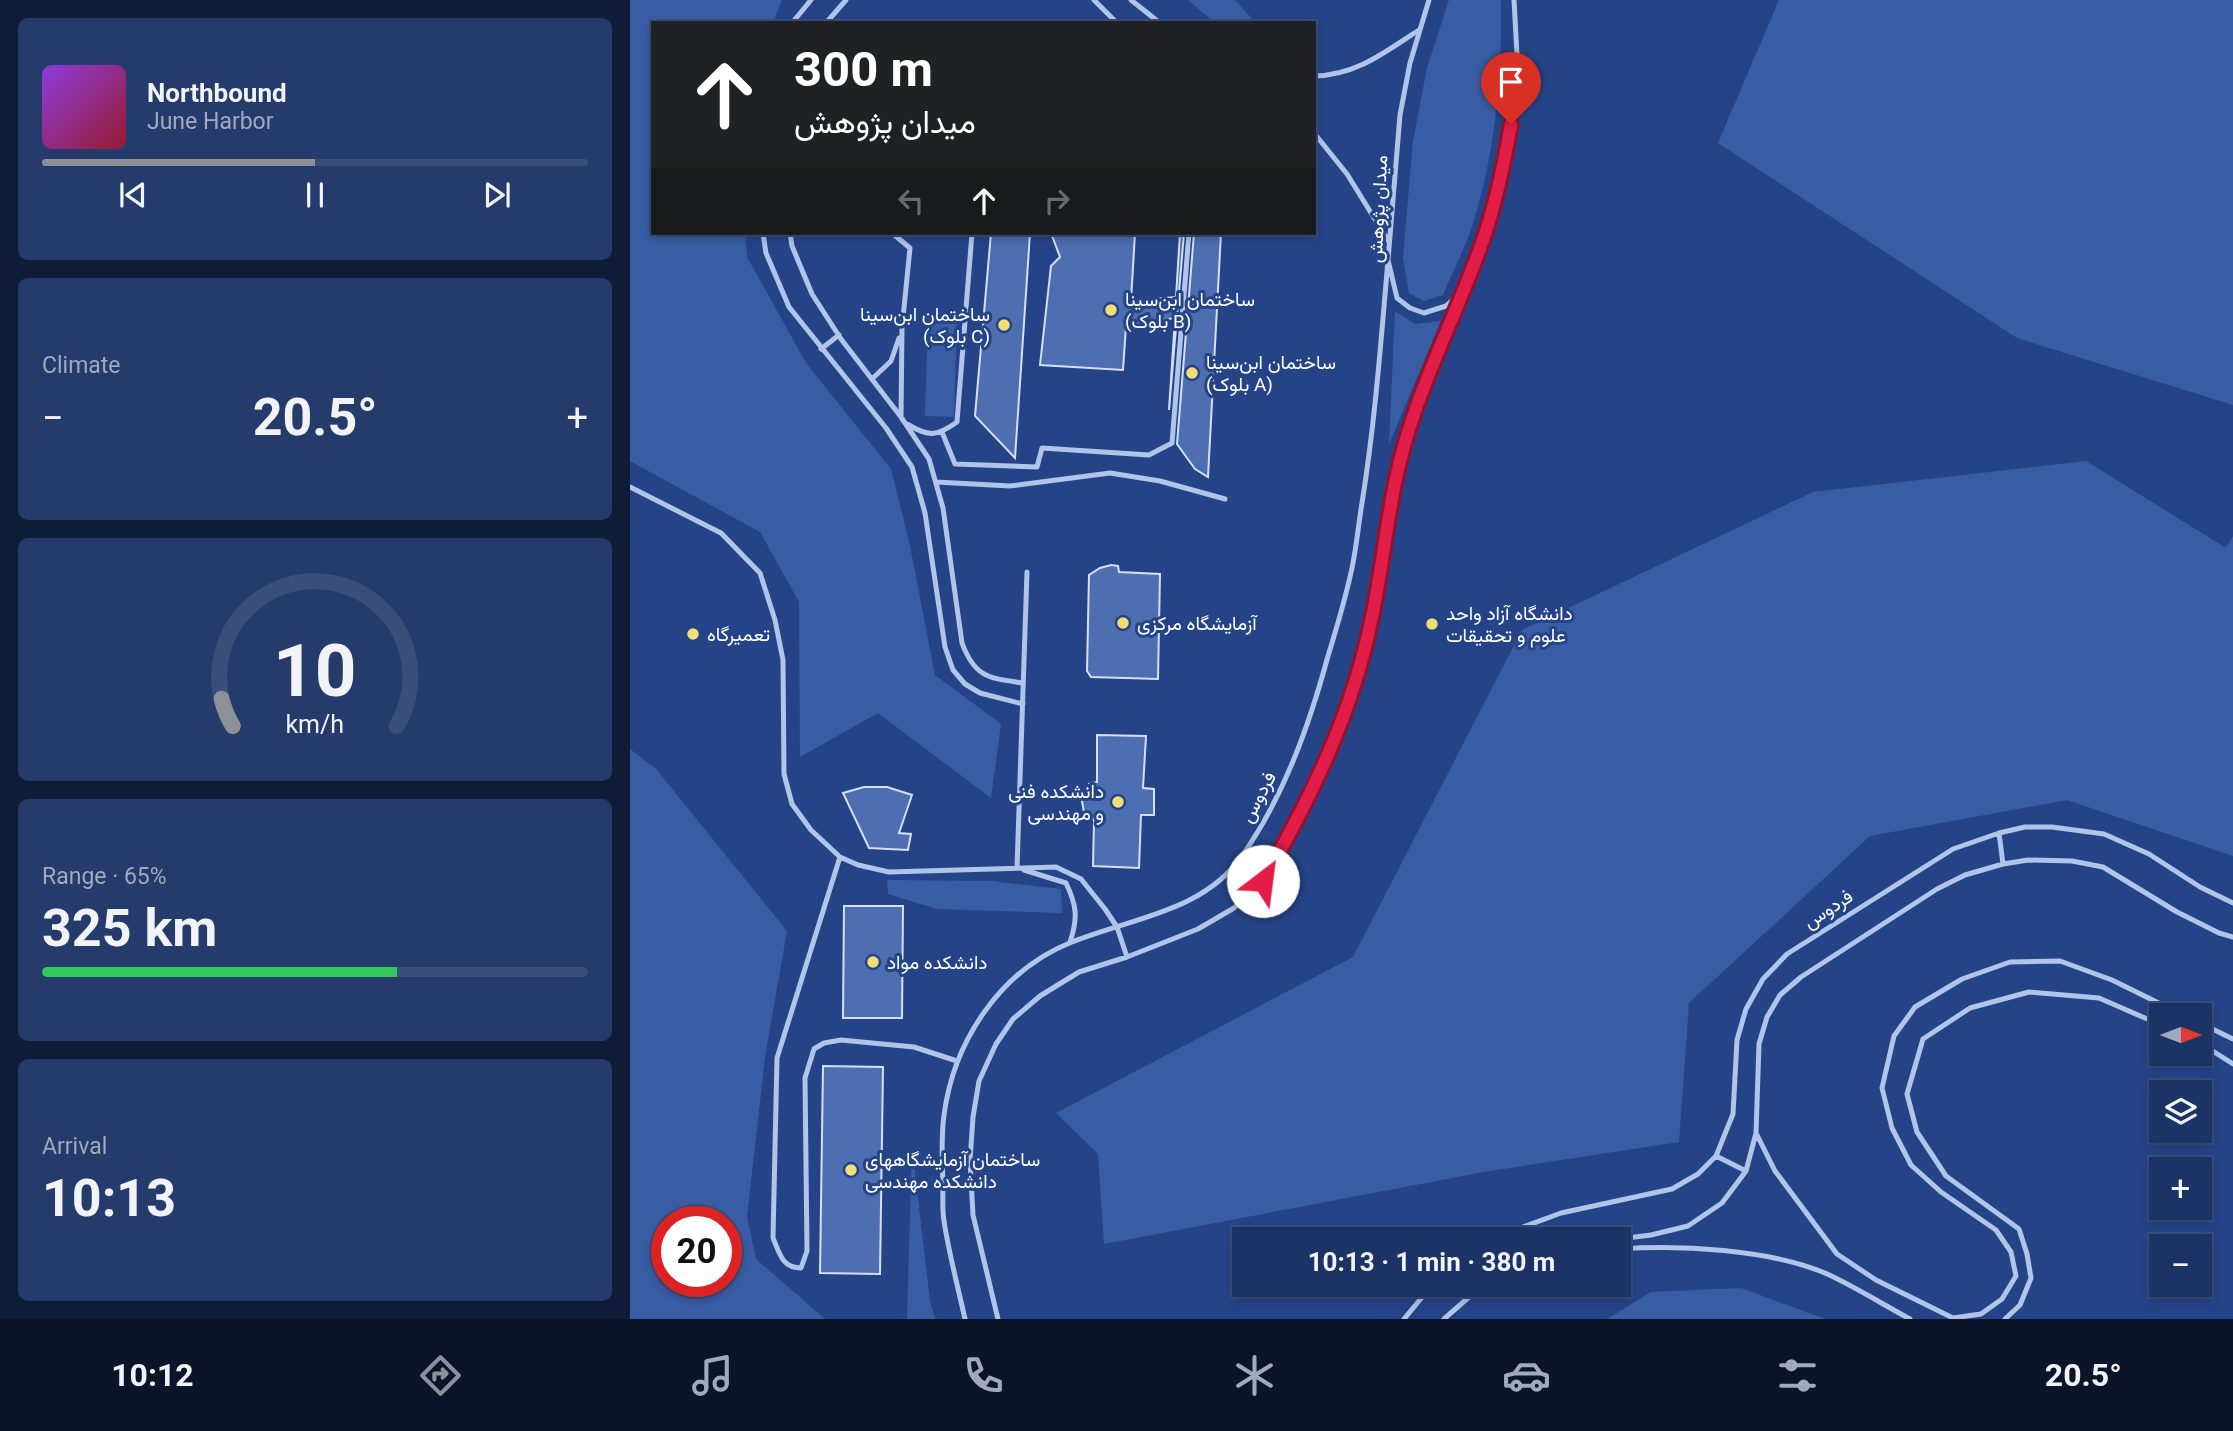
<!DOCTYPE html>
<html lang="en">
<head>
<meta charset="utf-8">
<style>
	:root { --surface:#1c3366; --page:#253b6c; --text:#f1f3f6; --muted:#a0aabf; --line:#3a4e7a; --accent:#8c9099 }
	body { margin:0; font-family:Roboto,Vazirmatn,sans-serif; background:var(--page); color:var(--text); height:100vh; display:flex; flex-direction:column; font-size:26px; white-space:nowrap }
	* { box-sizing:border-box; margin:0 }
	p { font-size:23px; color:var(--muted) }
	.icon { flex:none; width:38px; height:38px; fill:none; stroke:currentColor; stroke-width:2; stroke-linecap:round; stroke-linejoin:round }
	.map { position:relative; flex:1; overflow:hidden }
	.sheet { display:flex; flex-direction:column; gap:18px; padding:18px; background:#0f1c38; width:630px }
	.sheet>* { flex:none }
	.guide { position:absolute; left:21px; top:21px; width:665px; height:214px; border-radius:0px; box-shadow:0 4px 10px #0003,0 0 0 2px var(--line); background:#202124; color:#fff; overflow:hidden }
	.needle { width:46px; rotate:90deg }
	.tools { position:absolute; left:1519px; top:1003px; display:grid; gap:14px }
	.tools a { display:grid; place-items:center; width:63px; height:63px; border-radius:0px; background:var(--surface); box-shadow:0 4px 10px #0003,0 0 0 2px var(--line); font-size:35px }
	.speed { position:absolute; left:21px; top:1206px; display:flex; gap:14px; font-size:35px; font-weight:700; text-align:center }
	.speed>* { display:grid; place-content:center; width:91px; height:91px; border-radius:50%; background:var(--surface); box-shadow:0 4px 10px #0003,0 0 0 2px var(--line); line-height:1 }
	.speed .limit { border:10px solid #d22; background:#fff; color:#111 }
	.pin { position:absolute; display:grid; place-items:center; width:60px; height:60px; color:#fff; margin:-72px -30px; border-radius:50% 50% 50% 0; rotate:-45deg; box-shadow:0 0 7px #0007 }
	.pin .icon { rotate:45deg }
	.me { position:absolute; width:77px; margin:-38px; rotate:30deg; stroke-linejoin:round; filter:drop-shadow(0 0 5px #0008) }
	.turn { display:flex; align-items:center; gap:24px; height:147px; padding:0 28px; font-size:32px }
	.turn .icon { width:91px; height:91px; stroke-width:2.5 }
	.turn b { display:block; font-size:49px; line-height:60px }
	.lanes { display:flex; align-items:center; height:66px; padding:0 28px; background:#0003; justify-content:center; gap:35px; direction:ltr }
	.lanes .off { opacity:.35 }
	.big { font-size:52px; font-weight:700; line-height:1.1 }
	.sheet .tile { flex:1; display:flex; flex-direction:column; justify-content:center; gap:10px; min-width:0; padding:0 24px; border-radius:10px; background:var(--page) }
	.sheet .dial { align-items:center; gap:0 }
	.dial svg { height:182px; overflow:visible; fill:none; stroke:var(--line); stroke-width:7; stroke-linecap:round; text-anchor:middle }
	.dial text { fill:var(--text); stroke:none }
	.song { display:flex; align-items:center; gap:21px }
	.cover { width:84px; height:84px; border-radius:10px; background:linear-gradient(135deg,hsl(270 70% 55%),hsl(350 70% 35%)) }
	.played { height:7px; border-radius:4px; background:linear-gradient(90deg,var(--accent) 50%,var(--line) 50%) }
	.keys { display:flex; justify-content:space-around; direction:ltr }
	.heat { display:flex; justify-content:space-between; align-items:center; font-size:38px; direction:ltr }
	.charge { height:10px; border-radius:5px; background:linear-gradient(90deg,#34c759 65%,var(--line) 0) }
	.trip { position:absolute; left:602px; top:1227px; width:399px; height:70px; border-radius:0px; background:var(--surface); box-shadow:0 4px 10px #0003,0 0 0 2px var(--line); font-weight:700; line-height:70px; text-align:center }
	.tab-bar { display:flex; height:112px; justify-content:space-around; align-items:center; background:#0b1429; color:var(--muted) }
	.tab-bar .icon { width:49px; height:49px }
	.tab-bar .selected { color:var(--accent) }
	.tab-bar b { font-size:32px; color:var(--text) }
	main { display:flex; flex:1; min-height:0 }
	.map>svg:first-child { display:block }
	.green { fill:#395da5; fill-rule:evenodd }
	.building { fill:#4d6eb0; stroke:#d5e0f7; stroke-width:2 }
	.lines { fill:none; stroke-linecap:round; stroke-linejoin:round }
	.lane { stroke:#b1c4e9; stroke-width:5 }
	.route-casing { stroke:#92132f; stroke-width:18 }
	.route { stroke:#e11d48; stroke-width:12 }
	.poi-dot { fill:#f3de75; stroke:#254488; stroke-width:2.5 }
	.labels { text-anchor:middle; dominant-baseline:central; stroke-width:6; stroke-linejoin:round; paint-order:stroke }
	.street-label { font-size:19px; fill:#fff; stroke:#254488 }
	.poi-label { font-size:19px; fill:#fff; stroke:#254488; text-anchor:start }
</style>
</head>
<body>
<main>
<section class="sheet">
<div class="tile">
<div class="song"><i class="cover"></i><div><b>Northbound</b><p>June Harbor</p></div></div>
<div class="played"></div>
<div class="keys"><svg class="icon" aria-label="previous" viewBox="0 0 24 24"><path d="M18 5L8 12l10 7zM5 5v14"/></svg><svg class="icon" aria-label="pause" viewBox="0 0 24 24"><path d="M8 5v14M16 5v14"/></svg><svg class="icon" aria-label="next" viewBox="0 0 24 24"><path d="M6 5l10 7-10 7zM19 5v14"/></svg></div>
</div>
<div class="tile"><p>Climate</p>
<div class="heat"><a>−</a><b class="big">20.5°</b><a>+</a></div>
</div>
<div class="tile dial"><svg viewBox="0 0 100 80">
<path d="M14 69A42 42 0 1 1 86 69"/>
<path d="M14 69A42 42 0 0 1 9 57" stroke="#8c9099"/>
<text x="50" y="56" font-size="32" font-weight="700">10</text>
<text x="50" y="72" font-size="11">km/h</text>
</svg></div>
<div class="tile"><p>Range · 65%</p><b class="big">325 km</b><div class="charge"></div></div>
<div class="tile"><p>Arrival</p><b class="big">10:13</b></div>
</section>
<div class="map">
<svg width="1603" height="1319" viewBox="0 0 1603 1319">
	<rect width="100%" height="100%" fill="#254488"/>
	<!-- green -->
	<path class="green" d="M0 0H152L143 23H23V233H115L117 257 176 363 261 469 280 546 305 675 371 724 361 798 248 713 170 757 169 602 130 532 0 461Z
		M558 0H605L626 23H585Z
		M819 0H871C872 74 866 148 844 220 837 245 823 270 813 295L794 301 779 293 773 258 783 141 797 68Z
		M1149 0H1603V405L1387 338 1088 143Z
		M765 311 785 324 811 321 759 444Z
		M298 315 327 319 324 417 295 416Z
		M1456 461 1596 548 1603 536V856L1437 800 1240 836 1059 1003 1049 1142 854 1172 474 1244 468 1154 426 1113 723 957 892 630 1183 492Z
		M0 749 26 769 157 931 135 1057 117 1217 126 1259 195 1319H0ZM37 1222H96V1281H37Z
		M257 880 361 881 431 889 432 913 307 909 258 894Z
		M282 1148 300 1301 305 1319H277Z
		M1111 1288 1195 1319H977L1021 1292Z"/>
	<!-- building -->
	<path class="building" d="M361 233H400L385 458 345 416Z
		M421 233H505L501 301 546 297 550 233H554L539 410 545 318 496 326 493 370 410 365 421 266 430 257Z
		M564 233H591L578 477 565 469 547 444Z
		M481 565 488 566 489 572 530 574 528 679 461 677 457 671 459 575 470 568Z
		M467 735 516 736 513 788 524 789V815H511L509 868 463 866 464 820 454 812 451 796 459 784 467 782Z
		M234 787H257L282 795 269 833 281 834 278 850 239 848 213 793Z
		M214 906H273L272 1018H213Z
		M193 1066 253 1067 250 1274 190 1273Z"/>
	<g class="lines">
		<!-- lane -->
		<path class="lane" d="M464 0 487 23
			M501 0 530 23
			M799 0 780 63 770 115 758 260 767 298 780 308 794 313 816 306 832 292 852 244 873 176 888 73 884 0
			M162 23 181 0
			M196 23 216 0
			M684 76C727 75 755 52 789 30
			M684 133 717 174 759 242
			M133 233 136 253 159 307 256 428 282 467 295 513 315 647 323 670 335 684 350 693 393 704
			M160 233 162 246 182 294 211 339 271 417 299 459 313 508 332 643C345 678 359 678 393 683
			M262 233 280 248 272 328 271 417
			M191 349 209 335
			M242 379 261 361 269 338
			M277 424C299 437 306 437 327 422L342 233
			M312 432 325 464 407 467 412 448 519 455 542 443 559 233
			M306 482 380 486 480 473 530 481 595 499
			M0 487 91 533 130 573 145 620 153 660 154 774 162 804 181 830 210 857 228 865 259 872 426 867 451 879 475 909 487 927 497 957
			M1369 833 1373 864
			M210 857 147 1058 143 1238C150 1254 152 1268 171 1268L177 1251 175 1078 184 1049 194 1043 211 1040 284 1047 327 1061
			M387 868 397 572
			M394 870 436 883C447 906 448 918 440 942
			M1570 1023 1603 1039
			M1570 1043 1603 1064
			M1126 1133 1145 1171 1207 1254 1246 1280 1323 1318 1351 1314 1372 1299 1386 1276 1381 1252 1366 1230 1311 1192 1281 1165 1262 1128 1252 1088 1264 1036 1285 1007 1332 979 1380 962 1430 961 1482 980 1553 1015
			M1086 1156 1116 1171
			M861 1239 931 1213 1042 1189 1068 1174 1086 1156 1103 1114 1107 1040 1116 1009 1133 979 1157 954 1323 849 1369 833 1395 827H1422L1474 834 1519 854 1570 887 1603 903
			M989 1239 1021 1235 1058 1226 1092 1203 1116 1171 1126 1133 1129 1044 1137 1017 1150 995 1171 977 1307 889 1335 875 1373 864 1398 860 1442 861 1473 867 1547 912 1589 933 1603 937
			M989 1249C1051 1245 1137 1249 1195 1273 1224 1286 1252 1304 1280 1319
			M335 1319C328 1287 319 1254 314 1221 312 1209 313 1196 313 1183 312 1161 311 1137 314 1115 324 1040 371 970 442 942 501 918 573 912 612 856 654 796 679 726 698 656 706 630 714 603 720 577 726 553 728 527 732 503 745 422 751 341 758 260
			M368 1319 343 1215 340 1161 343 1117 349 1081 366 1044 383 1019 410 996 449 972 497 957 568 929 604 908 633 881 662 830 692 770 719 703 742 620 770 461 791 396 832 292
			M774 1319 803 1284
			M814 1319 854 1284
			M1375 1319 1390 1305 1401 1278 1397 1254 1389 1229 1316 1176 1287 1132 1277 1094 1293 1039 1340 1008 1399 992 1469 998 1531 1025"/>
	</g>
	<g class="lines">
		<!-- route casing -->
		<g class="route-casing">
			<path id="route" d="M633 881C681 798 723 712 742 617 753 566 757 512 770 461 789 385 826 316 852 243 866 204 874 165 881 124"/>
		</g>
		<!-- route -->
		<use href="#route" class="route"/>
	</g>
	<!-- markers -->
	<g class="poi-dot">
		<circle cx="481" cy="310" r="7"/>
		<circle cx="374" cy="325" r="7"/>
		<circle cx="562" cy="373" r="7"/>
		<circle cx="493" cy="623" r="7"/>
		<circle cx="802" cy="624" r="7"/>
		<circle cx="63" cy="634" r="7"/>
		<circle cx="488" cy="802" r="7"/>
		<circle cx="243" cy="962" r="7"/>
		<circle cx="221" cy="1170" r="7"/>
	</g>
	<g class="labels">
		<!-- street labels -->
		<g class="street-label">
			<text transform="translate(748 209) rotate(-87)">میدان پژوهش</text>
			<text transform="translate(628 797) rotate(-62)">فردوس</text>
			<text transform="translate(1198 909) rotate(-33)">فردوس</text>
		</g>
		<!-- poi labels -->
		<g class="poi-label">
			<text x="495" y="299">ساختمان ابن‌سینا<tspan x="495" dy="22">(بلوک B)</tspan></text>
			<text x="360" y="314" text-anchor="end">ساختمان ابن‌سینا<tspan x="360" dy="22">(بلوک C)</tspan></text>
			<text x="576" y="362">ساختمان ابن‌سینا<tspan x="576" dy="22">(بلوک A)</tspan></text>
			<text x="816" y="613">دانشگاه آزاد واحد<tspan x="816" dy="22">علوم و تحقیقات</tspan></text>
			<text x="507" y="623">آزمایشگاه مرکزی</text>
			<text x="77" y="634">تعمیرگاه</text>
			<text x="474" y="791" text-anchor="end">دانشکده فنی<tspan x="474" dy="22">و مهندسی</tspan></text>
			<text x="257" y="962">دانشکده مواد</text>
			<text x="235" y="1159">ساختمان آزمایشگاههای<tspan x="235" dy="22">دانشکده مهندسی</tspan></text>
		</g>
	</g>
</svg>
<div class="tools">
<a><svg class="needle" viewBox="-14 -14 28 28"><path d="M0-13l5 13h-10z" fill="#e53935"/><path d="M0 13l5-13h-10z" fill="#a0aabf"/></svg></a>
<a><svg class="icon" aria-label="layers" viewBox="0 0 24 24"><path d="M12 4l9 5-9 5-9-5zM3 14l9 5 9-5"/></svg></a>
<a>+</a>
<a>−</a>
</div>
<div class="speed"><div class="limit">20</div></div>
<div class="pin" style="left:881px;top:124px;background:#d93025"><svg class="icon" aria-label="arrive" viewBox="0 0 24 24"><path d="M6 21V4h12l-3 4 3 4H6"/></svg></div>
<svg class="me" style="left:633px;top:881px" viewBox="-20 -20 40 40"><circle r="19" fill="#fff"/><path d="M0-13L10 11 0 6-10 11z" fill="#e11d48"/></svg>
<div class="trip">10:13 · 1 min · 380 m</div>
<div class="guide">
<div class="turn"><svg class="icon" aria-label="ahead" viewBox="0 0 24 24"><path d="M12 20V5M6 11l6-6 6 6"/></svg><div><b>300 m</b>میدان پژوهش</div></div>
<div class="lanes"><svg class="icon off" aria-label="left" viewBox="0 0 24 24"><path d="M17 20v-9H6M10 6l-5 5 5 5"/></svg><svg class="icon" aria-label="ahead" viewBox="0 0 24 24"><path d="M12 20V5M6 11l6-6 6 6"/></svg><svg class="icon off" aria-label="right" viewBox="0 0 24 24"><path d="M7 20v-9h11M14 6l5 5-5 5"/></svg></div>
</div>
</div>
</main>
<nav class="tab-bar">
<b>10:12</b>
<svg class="icon selected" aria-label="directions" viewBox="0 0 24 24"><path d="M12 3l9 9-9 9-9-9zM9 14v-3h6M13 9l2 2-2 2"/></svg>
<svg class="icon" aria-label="music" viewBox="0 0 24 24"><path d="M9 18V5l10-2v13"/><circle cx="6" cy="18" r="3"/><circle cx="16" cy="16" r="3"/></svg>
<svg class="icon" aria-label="phone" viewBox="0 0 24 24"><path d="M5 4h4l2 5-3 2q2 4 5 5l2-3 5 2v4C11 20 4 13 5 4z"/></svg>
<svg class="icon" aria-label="climate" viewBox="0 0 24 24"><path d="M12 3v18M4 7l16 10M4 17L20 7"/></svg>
<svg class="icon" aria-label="car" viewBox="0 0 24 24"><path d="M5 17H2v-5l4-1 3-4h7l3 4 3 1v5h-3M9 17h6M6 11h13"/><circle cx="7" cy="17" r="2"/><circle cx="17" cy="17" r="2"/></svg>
<svg class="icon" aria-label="filters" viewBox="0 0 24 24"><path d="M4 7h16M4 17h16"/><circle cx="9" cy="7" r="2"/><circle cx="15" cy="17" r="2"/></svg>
<b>20.5°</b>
</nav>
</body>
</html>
